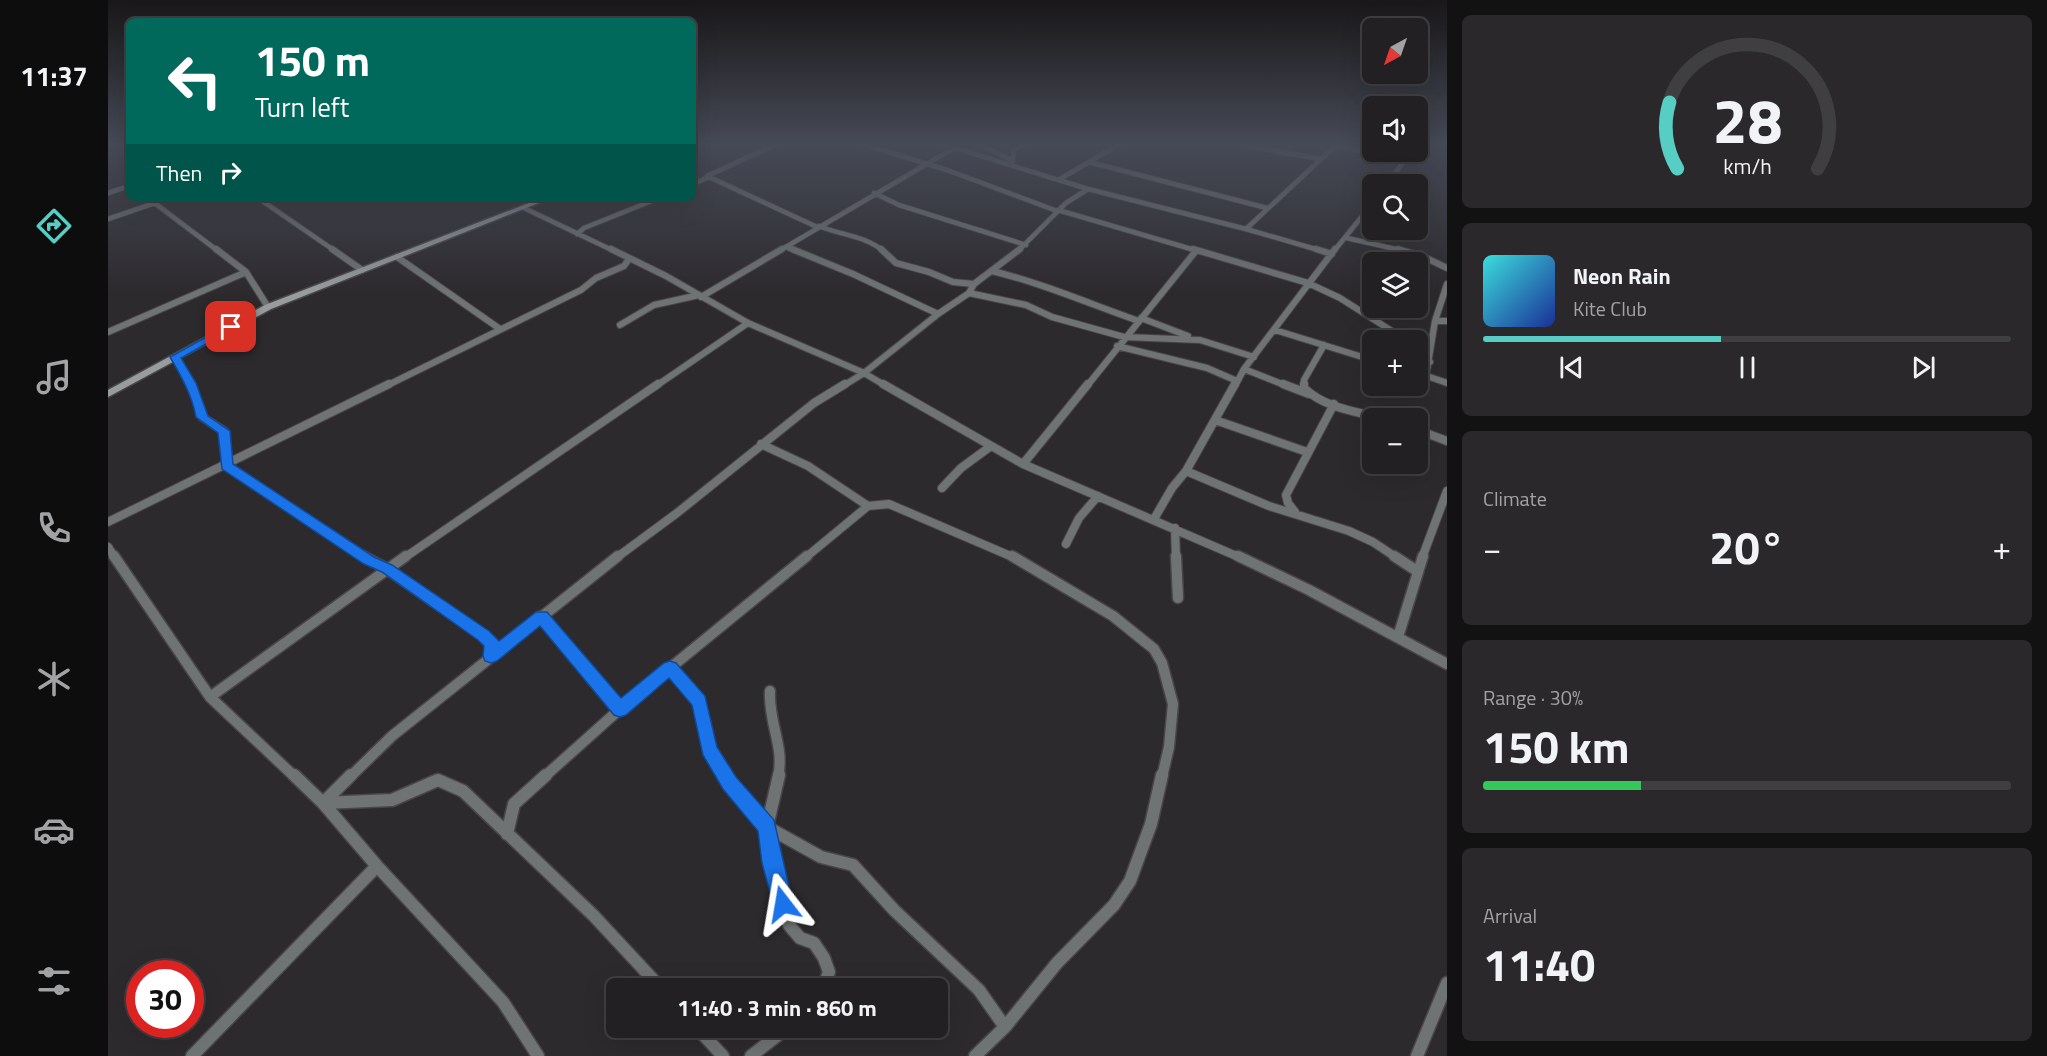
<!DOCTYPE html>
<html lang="en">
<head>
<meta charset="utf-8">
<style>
	:root { --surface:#222022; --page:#2a282a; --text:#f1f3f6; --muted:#a2a3a5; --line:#3f3e40; --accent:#56cec4 }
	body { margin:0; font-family:"Titillium Web",sans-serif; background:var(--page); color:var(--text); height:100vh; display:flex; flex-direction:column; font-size:22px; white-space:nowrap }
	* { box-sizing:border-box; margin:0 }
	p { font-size:20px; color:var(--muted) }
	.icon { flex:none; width:33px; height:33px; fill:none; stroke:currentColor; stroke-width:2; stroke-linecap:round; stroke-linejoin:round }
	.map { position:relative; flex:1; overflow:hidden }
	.details { display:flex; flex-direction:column; gap:15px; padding:15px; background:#131213; width:600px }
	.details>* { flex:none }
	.guide { position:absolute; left:18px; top:18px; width:570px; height:183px; border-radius:9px; box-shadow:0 6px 24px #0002,0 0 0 2px var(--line); background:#00695c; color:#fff; overflow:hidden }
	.needle { width:39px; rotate:220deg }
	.tools { position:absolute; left:1254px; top:18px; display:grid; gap:12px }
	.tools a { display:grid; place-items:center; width:66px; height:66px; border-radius:9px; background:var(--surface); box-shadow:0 6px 24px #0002,0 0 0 2px var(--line); font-size:30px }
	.speed { position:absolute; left:18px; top:960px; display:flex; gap:12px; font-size:30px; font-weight:700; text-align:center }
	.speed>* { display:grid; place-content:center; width:78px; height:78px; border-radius:50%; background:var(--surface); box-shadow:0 6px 24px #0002,0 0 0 2px var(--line); line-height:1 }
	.speed .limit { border:9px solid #d22; background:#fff; color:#111 }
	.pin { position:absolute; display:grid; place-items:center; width:51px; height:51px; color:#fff; margin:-26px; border-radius:12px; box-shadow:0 3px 9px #0006 }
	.me { position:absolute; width:66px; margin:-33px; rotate:346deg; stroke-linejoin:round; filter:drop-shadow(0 0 4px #0008) }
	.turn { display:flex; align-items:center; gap:21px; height:126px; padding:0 30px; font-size:27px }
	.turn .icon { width:78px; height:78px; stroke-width:2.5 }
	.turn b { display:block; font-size:42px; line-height:51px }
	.then { display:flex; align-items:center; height:57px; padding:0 30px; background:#0003; gap:12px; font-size:22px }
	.big { font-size:45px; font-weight:700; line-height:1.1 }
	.details .tile { flex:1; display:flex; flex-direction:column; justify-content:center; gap:9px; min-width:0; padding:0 21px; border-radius:9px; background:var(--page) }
	.details .dial { align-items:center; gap:0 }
	.dial svg { height:156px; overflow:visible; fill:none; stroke:var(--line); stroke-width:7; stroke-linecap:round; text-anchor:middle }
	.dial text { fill:var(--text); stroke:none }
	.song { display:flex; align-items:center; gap:18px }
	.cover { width:72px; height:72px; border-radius:9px; background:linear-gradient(135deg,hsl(180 70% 55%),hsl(230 70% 35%)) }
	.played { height:6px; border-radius:3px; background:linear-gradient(90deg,var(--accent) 45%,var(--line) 45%) }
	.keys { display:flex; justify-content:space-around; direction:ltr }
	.heat { display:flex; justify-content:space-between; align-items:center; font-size:33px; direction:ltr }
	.charge { height:9px; border-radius:4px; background:linear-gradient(90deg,#34c759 30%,var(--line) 0) }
	.trip { position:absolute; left:498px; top:978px; width:342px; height:60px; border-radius:9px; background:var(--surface); box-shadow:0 6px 24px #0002,0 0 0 2px var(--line); font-weight:700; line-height:60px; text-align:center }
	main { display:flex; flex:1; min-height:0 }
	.menu { display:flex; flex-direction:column; width:108px; justify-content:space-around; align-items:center; background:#0e0d0e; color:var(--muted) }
	.menu .icon { width:42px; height:42px }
	.menu .current { color:var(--accent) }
	.menu b { font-size:27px; color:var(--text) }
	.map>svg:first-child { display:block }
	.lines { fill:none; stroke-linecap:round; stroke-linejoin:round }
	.street-far4-casing { stroke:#49464a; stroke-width:6 }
	.street-far3-casing { stroke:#49464a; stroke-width:8 }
	.street-far2-casing { stroke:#49464a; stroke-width:10 }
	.street-far1-casing { stroke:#49464a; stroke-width:13 }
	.street-casing { stroke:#49464a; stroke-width:15 }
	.secondary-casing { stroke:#49464a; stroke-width:3 }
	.street-far4 { stroke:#707373; stroke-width:4.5 }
	.street-far3 { stroke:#707373; stroke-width:6 }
	.street-far2 { stroke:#707373; stroke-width:8 }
	.street-far1 { stroke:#707373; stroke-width:10 }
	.street { stroke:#707373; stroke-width:12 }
	.secondary { fill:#979c9c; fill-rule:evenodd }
	.route { fill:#1a73e8; stroke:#114b97; stroke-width:1.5 }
</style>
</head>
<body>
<main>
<nav class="menu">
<b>11:37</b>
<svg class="icon current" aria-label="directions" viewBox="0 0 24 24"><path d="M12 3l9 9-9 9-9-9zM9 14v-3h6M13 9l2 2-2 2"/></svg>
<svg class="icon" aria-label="music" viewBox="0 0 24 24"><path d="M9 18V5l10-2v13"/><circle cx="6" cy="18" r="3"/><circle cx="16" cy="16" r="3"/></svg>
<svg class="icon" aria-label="phone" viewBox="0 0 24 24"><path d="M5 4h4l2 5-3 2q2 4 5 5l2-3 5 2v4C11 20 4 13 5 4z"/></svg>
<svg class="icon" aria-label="climate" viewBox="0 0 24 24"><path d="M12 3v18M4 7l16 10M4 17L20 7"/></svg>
<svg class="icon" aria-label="car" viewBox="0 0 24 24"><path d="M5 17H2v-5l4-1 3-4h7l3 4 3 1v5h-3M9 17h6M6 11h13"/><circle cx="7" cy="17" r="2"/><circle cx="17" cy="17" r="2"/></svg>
<svg class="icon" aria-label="filters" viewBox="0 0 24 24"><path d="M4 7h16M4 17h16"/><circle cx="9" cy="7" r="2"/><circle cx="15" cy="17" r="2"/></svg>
</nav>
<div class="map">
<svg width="1339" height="1056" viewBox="0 0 1339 1056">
	<rect width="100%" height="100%" fill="#2d2a2e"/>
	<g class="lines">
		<!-- street-far4 casing -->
		<g class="street-far4-casing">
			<path id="street-far4" d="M667 145 599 176 709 227
				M757 145 839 170 949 211
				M837 145 980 189 1138 229 1214 251
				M874 145 903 160
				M1135 145 1213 159
				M1224 145 1297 160
				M981 162 1159 208
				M904 165 906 150 914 145
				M952 179 1010 145
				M585 184 601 177
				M1279 184 1297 160 1309 152
				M0 193 21 186
				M766 193 791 205 918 245
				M40 198 110 251
				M150 198 227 251
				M416 208 506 251
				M950 210 1090 251
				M0 219 47 203
				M711 226C732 235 758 236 775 251
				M1138 229 1228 145
				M469 234 476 228 551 198
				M1239 238 1296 251
				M680 248 687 251
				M671 251 846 148
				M910 251 958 203 980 189
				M1226 251 1264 204"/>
		</g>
		<!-- street-far3 casing -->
		<g class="street-far3-casing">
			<path id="street-far3" d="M108 249 138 272 160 307
				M224 249 254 270
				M503 249 558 276 640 323 756 373 778 386
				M684 249 745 274 830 314
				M773 249 788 263 821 272 845 282 866 284
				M1085 249 1200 283 1232 298 1298 340
				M1208 249 1224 254
				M1290 249 1316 257 1339 268
				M289 257 392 329
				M884 271C934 283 982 304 1031 321
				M861 293 918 305 944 317 1016 337 1092 340 1146 357
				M593 297 674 249
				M1033 318 1080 336
				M1327 321H1339
				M512 325 546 305 591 295
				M1167 330 1264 360
				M0 332 138 272
				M1009 346 1099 368 1129 381
				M1310 351 1322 362
				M68 357 84 386
				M1136 369 1179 386
				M1310 373 1339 383
				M1318 376 1327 321 1339 284
				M278 386 473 290 488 278 516 266 521 259
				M548 386 640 323
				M735 386 756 373 830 314 861 293 866 284 912 249
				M979 386 1087 252
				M1127 386 1136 369 1227 249
				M1196 386V380L1216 345"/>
		</g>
		<!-- street-far2 casing -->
		<g class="street-far2-casing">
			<path id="street-far2" d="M83 384 94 417 116 431 119 466 257 558
				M775 384 915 464 1133 558
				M1175 384 1201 394
				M1196 384V388C1217 408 1246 411 1273 418
				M1107 420 1199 452
				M1310 430 1339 441
				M653 444 700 466 760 506 781 504 907 558
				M915 464 980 384
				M1078 471 1161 506 1241 531 1265 542 1289 558
				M834 488 853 468 883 446
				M1187 512 1180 503 1178 495 1226 404
				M1046 519 1064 488 1078 471 1127 384
				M0 522 281 384
				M1067 528 1068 558
				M958 544 971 518 990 496
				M0 547 7 558
				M296 558 550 384
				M508 558 569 513 706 403 737 384
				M697 558 760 506
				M1314 558 1339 491"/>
		</g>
		<!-- street-far1 casing -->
		<g class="street-far1-casing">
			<path id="street-far1" d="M6 556 102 697 187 777
				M255 556 279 569 375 636 384 644 383 656
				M904 556 1005 616 1046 649 1054 663 1065 704 1061 747 1054 777
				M1068 556 1070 598
				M1130 556 1201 590 1339 664
				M1286 556 1309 571
				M433 616 512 709
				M1290 637 1315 556
				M562 668 591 702 601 749 618 777
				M662 691C660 722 677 747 670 777
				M102 697 298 556
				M242 777 284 736 510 556
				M436 777 512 709 699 556"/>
		</g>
		<!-- street casing -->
		<g class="street-casing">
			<path id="street" d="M186 775 215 803 269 866 395 1002 430 1056
				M617 775 659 827 713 857 745 865 786 910 871 990 897 1027
				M671 775 659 827 664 863 681 925 692 938 706 943 716 958 721 972 715 988
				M215 803 243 775
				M215 803 284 800 330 780 355 791 485 915 553 988
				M399 834 406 804 438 775
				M589 1028 615 1056
				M84 1056 269 866
				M643 1056 679 1028
				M867 1056 897 1027 949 963 1006 905 1022 881 1043 824 1054 775
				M1309 1056 1339 983"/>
		</g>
		<!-- secondary casing -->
		<g class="secondary-casing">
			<path id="secondary" d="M434 198H443L163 309 0 397V390L157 305Z"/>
		</g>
		<!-- street-far4 -->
		<use href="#street-far4" class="street-far4"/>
		<!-- street-far3 -->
		<use href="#street-far3" class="street-far3"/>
		<!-- street-far2 -->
		<use href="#street-far2" class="street-far2"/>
		<!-- street-far1 -->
		<use href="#street-far1" class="street-far1"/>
		<!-- street -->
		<use href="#street" class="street"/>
		<!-- secondary -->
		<use href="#secondary" class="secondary"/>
	</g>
	<!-- sky -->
	<linearGradient id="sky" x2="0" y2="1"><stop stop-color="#191719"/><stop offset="0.49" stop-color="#464a57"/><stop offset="1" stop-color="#464a57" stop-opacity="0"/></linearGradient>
	<rect width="1339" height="293" fill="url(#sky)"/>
	<!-- route -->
	<path class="route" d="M120 325 128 327 73 358 88 383 100 416 122 431 125 464 266 557 284 565 381 631 391 641 428 612H439L513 698 556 663 562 661 568 663 597 696 609 747 628 777 666 820 685 904 682 911 675 914 667 911 654 863 650 831 615 789 595 755 584 705 561 678 518 715 512 717 506 715 432 626 389 661 383 663 377 661 375 656 376 646 370 640 274 572 256 564 114 469 110 433 88 417C84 395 73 376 62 357Z"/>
</svg>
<div class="tools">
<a><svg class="needle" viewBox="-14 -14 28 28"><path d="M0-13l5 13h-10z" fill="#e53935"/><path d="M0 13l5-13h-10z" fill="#a2a3a5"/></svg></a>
<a><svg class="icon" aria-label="sound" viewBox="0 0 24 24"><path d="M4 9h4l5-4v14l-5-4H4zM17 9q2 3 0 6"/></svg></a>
<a><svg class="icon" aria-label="search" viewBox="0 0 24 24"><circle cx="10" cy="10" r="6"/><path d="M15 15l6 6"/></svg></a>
<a><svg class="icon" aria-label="layers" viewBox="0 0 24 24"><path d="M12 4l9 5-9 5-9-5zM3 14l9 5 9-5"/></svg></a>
<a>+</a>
<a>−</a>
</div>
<div class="speed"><div class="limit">30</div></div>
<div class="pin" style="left:123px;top:327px;background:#d93025"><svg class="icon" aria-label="arrive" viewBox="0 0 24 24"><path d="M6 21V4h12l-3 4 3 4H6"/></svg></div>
<svg class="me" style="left:675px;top:904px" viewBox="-20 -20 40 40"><path d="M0-17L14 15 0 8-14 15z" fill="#1a73e8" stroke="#fff" stroke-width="4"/></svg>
<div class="trip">11:40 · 3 min · 860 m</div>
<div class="guide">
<div class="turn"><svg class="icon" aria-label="left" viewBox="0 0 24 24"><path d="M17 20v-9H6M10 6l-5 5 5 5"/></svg><div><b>150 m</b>Turn left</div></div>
<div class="then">Then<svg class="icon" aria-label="right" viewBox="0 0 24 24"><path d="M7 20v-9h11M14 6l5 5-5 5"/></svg></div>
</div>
</div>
<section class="details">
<div class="tile dial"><svg viewBox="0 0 100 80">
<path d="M14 69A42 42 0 1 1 86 69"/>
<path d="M14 69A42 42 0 0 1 10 35" stroke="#56cec4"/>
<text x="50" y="56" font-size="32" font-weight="700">28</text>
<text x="50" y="72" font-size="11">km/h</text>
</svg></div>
<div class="tile">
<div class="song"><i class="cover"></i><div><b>Neon Rain</b><p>Kite Club</p></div></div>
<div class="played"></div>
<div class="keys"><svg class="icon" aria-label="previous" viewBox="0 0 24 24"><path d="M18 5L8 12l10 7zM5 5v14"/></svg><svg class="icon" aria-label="pause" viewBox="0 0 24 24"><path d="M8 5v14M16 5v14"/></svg><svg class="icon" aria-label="next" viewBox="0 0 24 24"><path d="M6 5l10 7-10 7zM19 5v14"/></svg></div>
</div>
<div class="tile"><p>Climate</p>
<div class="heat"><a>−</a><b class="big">20°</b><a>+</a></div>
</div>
<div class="tile"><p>Range · 30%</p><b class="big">150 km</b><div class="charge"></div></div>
<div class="tile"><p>Arrival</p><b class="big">11:40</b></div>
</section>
</main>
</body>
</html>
